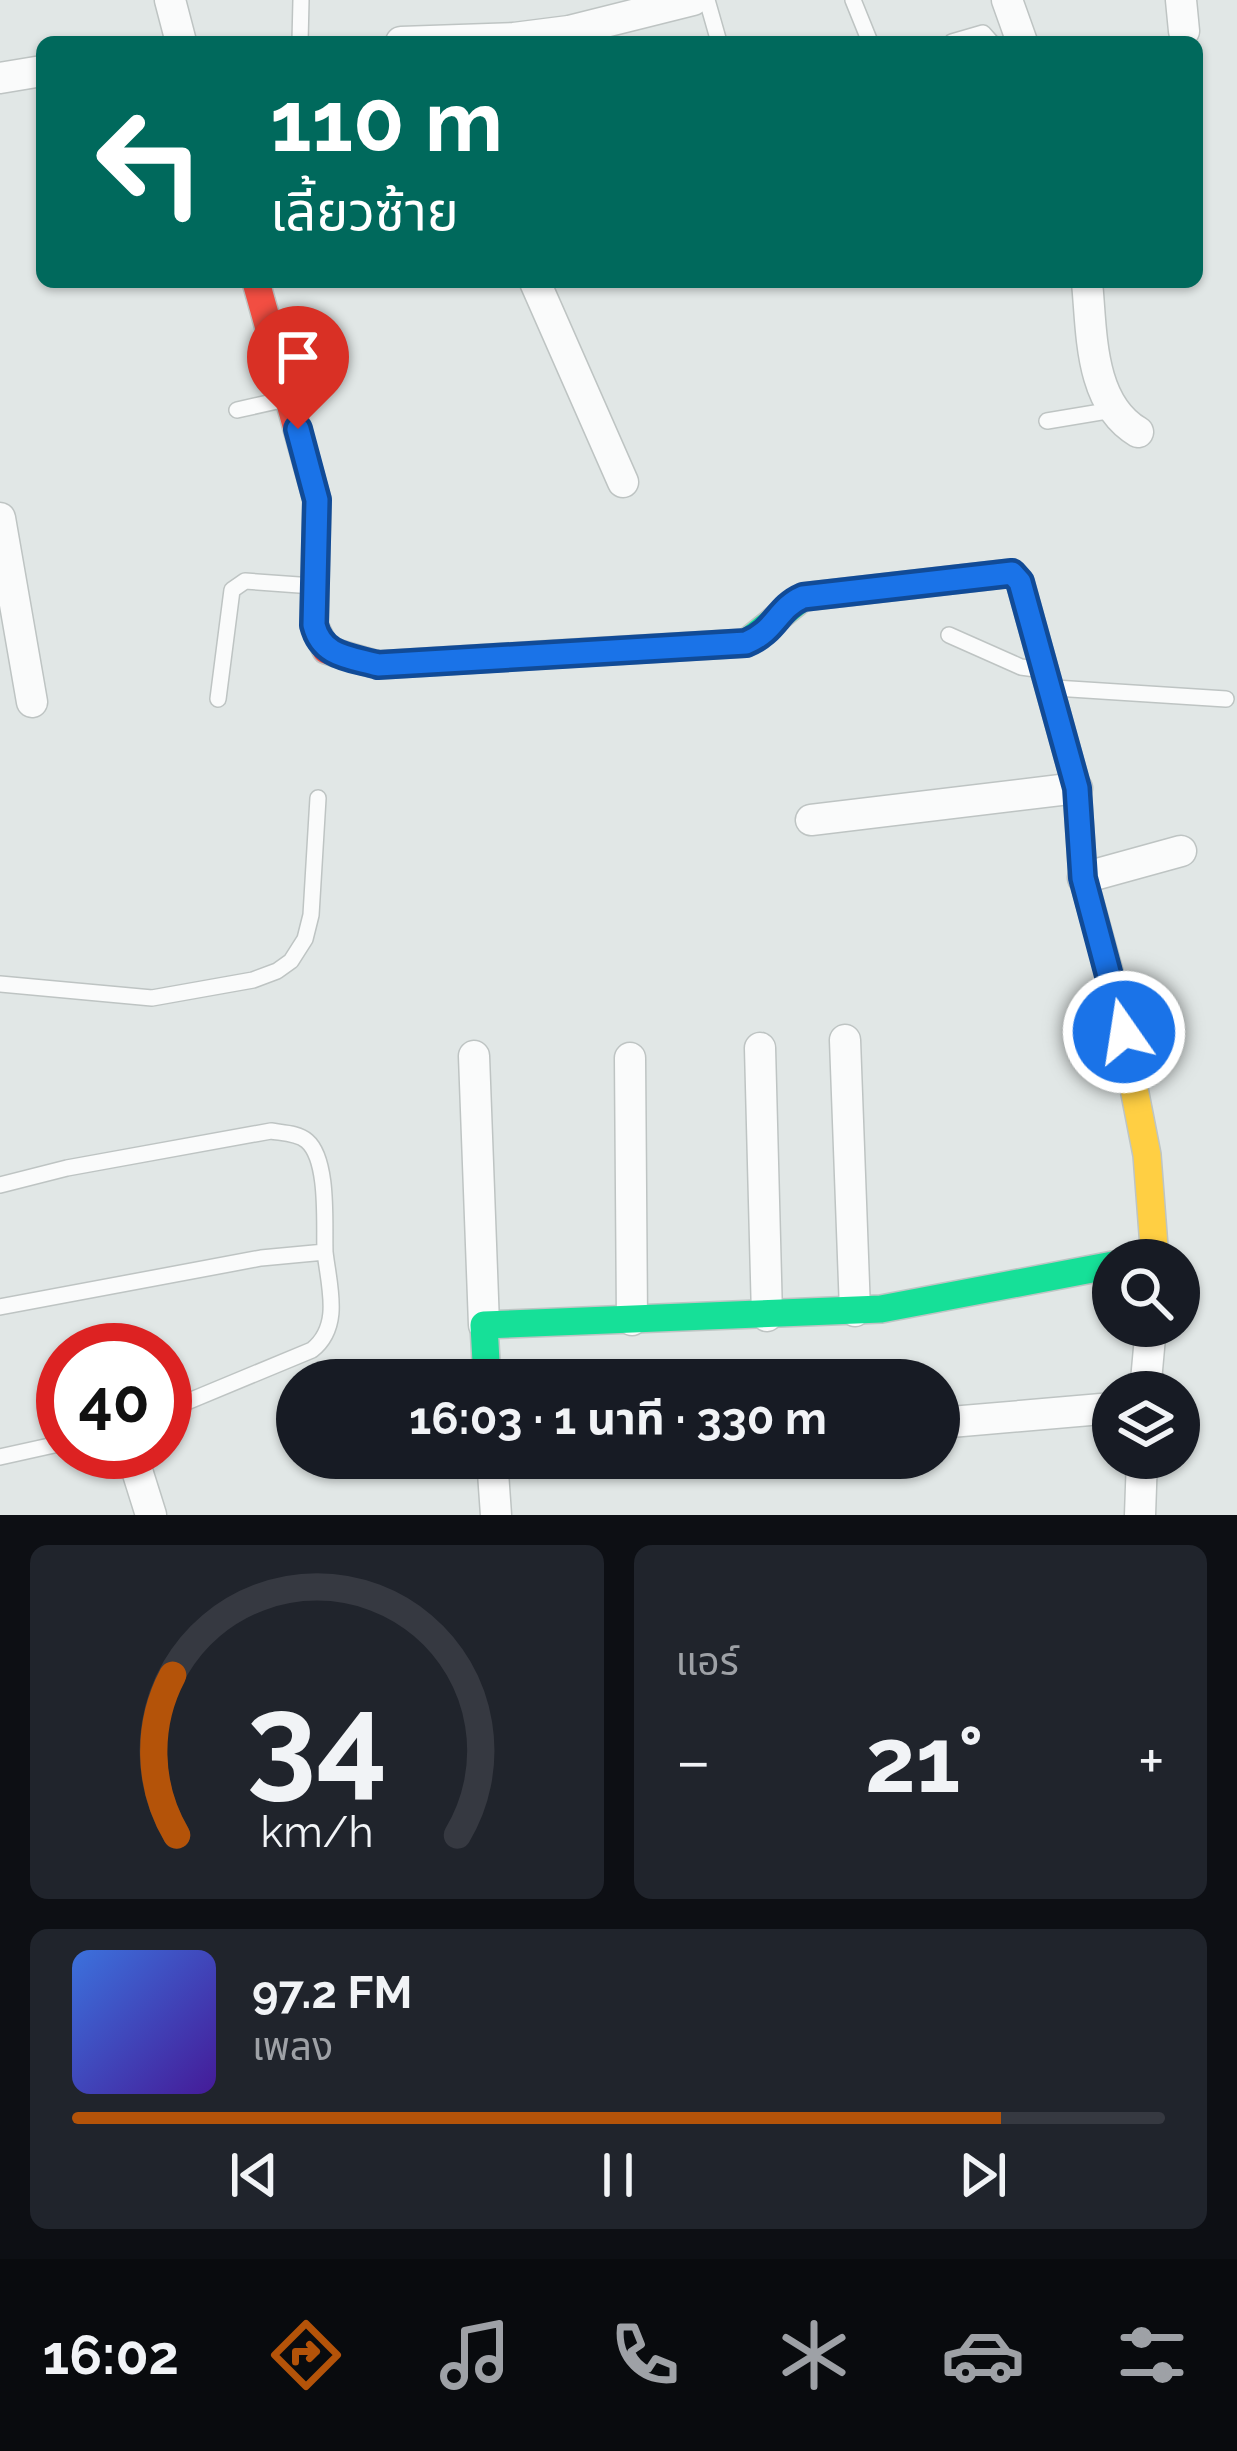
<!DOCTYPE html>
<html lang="th">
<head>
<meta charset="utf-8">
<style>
	:root { --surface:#171b24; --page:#20242c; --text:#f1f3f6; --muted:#9ea1a6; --line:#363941; --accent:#b45309 }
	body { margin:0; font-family:Raleway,"Noto Sans Thai",sans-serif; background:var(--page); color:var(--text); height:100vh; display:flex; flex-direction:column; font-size:45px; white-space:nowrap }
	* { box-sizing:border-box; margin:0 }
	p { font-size:39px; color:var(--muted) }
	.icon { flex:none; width:66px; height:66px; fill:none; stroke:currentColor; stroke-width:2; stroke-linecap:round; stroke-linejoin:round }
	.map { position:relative; height:1515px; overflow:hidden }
	.drawer { display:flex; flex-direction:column; gap:30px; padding:30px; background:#0d0f14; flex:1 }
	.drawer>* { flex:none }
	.hud { position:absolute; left:36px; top:36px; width:1167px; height:252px; border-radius:18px; box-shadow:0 3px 9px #0004; background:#00695c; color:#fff; overflow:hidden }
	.buttons { position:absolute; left:1092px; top:1239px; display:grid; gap:24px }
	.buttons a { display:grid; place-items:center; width:108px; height:108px; border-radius:50%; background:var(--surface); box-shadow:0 3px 9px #0004; font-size:60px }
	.speed { position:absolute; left:36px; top:1323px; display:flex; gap:24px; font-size:60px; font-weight:700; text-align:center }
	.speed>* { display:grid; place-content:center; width:156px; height:156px; border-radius:50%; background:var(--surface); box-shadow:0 3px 9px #0004; line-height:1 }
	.speed .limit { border:18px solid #d22; background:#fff; color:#111 }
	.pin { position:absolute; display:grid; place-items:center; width:102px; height:102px; color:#fff; margin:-123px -51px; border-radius:50% 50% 50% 0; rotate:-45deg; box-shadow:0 0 12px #0007 }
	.pin .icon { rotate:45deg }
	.me { position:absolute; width:132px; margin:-66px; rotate:347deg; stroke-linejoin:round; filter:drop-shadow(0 0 9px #0008) }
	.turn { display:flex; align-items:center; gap:42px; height:252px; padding:0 36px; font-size:54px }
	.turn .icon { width:156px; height:156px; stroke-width:2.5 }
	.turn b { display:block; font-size:84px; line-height:102px }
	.big { font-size:90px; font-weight:700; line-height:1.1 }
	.drawer .widget { flex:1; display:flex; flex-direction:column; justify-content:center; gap:18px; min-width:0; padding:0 42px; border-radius:18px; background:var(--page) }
	.drawer .dial { align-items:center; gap:0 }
	.dial svg { height:312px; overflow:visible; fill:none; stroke:var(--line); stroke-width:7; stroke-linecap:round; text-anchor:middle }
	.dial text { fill:var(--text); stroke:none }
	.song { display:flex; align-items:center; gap:36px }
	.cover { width:144px; height:144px; border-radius:18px; background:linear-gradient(135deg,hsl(220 70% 55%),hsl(260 70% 35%)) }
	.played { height:12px; border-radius:6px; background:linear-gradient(90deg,var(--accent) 85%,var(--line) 85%) }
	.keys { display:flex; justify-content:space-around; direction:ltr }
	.heat { display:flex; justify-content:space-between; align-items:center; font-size:66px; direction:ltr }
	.drawer .tiles { flex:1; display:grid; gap:30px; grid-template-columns:1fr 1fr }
	.widget:last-child { grid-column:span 2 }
	.trip { position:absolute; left:276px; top:1359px; width:684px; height:120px; border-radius:60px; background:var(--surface); box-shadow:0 3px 9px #0004; font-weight:700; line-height:120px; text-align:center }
	.tab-bar { display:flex; height:192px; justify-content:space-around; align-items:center; background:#090b0e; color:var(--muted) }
	.tab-bar .icon { width:84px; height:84px }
	.tab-bar .on { color:var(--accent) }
	.tab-bar b { font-size:54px; color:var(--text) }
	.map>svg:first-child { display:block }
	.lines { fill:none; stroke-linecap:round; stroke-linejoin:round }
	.lane-casing { stroke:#bec4c3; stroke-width:18 }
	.street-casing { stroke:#bec4c3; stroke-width:33 }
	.fast-casing { stroke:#bec5c4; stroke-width:30 }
	.slow-casing { stroke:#bec5c4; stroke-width:30 }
	.jam-casing { stroke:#bec5c4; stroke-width:30 }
	.lane { stroke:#fafbfb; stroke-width:15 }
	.street { stroke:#fafbfb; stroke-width:30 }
	.fast { stroke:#16e098; stroke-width:27 }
	.slow { stroke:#ffcf43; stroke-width:27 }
	.jam { stroke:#f24e42; stroke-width:27 }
	.route-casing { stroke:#114b97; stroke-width:30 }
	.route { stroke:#1a73e8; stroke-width:21 }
</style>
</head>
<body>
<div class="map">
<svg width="1237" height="1515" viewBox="0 0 1237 1515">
	<rect width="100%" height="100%" fill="#e1e7e6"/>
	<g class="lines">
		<!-- lane casing -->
		<g class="lane-casing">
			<path id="lane" d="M707 0 719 42
				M853 0 870 42
				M300 42 301 0
				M952 42 983 33 991 42
				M237 410 286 399
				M1047 421 1113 410
				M949 635 1021 667 1043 670
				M1055 688 1226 699
				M218 699 232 590 245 581 313 586
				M0 984 152 998 253 980 277 971 291 961 305 939 311 915 318 798
				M0 1185 67 1168 271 1131C283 1133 298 1133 307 1141 329 1160 324 1224 325 1252
				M0 1307 261 1258 325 1252C329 1287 342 1326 312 1350L165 1411
				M0 1457 63 1443"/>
		</g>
		<!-- street casing -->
		<g class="street-casing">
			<path id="street" d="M170 0 181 42
				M1007 0 1022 42
				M1181 0 1184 31
				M401 42 514 38 569 31 693 0
				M0 78 42 71
				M535 282 623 482
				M1087 282C1092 332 1089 403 1138 432
				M0 518 32 702
				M811 820 1077 788
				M1083 878 1181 851
				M845 1040 855 1311
				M760 1048 767 1316
				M474 1056 484 1325
				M630 1058 632 1320
				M1145 1392 1151 1326
				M939 1423 1113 1408
				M492 1458 496 1515
				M135 1464 151 1515
				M1140 1515 1142 1458"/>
		</g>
		<!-- fast casing -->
		<g class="fast-casing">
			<path id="fast" d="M557 654 746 643 803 597 1012 573 1020 582 1077 788 1083 878 1116 997 1130 1068
				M487 1380 484 1325 881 1309 1113 1265"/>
		</g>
		<!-- slow casing -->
		<g class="slow-casing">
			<path id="slow" d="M1130 1068 1147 1155 1155 1260"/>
		</g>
		<!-- jam casing -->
		<g class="jam-casing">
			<path id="jam" d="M256 282 317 500 314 625 326 650 378 665 557 654"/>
		</g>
		<!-- lane -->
		<use href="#lane" class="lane"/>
		<!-- street -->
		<use href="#street" class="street"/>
		<!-- fast -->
		<use href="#fast" class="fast"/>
		<!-- slow -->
		<use href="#slow" class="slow"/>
		<!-- jam -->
		<use href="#jam" class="jam"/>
	</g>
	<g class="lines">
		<!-- route casing -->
		<g class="route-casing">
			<path id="route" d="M298 429 317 500 314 625C322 657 350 657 378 665L746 643C776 631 777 608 803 597L1012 573 1020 582 1077 788 1083 878 1124 1032"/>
		</g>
		<!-- route -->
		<use href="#route" class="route"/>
	</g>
</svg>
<div class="buttons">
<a><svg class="icon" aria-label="search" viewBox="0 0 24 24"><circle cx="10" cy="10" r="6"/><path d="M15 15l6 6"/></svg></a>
<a><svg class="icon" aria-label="layers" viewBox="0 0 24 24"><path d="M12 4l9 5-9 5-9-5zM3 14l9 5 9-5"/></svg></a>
</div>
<div class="speed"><div class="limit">40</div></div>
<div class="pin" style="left:298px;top:429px;background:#d93025"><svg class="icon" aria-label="arrive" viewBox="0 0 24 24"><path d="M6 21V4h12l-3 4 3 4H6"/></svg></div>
<svg class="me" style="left:1124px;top:1032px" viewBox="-20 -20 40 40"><circle r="17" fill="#1a73e8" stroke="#fff" stroke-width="3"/><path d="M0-11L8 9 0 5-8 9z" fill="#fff"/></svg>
<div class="trip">16:03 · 1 นาที · 330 m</div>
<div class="hud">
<div class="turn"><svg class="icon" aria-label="left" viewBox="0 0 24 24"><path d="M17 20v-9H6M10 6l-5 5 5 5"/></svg><div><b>110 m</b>เลี้ยวซ้าย</div></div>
</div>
</div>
<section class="drawer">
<div class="tiles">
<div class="widget dial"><svg viewBox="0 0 100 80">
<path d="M14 69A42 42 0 1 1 86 69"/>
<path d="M14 69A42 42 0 0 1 13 28" stroke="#b45309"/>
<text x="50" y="56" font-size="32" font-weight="700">34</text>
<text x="50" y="72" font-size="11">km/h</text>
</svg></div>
<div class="widget"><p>แอร์</p>
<div class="heat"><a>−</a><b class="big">21°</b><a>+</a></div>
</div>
<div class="widget">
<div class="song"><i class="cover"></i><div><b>97.2 FM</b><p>เพลง</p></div></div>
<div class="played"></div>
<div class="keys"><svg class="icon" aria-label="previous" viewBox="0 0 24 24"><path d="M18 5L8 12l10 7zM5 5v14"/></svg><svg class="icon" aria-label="pause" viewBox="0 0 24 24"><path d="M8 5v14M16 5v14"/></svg><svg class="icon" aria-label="next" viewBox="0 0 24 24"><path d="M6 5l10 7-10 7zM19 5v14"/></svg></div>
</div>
</div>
</section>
<nav class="tab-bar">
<b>16:02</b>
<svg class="icon on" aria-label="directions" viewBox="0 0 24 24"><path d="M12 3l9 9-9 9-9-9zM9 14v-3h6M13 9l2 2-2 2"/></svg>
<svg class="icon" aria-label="music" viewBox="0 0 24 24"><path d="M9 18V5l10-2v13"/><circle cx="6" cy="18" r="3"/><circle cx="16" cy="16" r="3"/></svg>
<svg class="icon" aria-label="phone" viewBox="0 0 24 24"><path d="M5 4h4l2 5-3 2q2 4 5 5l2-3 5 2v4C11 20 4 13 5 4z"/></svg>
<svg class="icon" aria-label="climate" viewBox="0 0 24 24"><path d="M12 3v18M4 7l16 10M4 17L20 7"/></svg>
<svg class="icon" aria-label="car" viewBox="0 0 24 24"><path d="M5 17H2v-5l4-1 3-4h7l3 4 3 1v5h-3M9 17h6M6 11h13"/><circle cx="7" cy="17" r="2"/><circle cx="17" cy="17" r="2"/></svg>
<svg class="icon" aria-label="filters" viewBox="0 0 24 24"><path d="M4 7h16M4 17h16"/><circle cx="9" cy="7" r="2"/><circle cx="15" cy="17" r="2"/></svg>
</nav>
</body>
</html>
